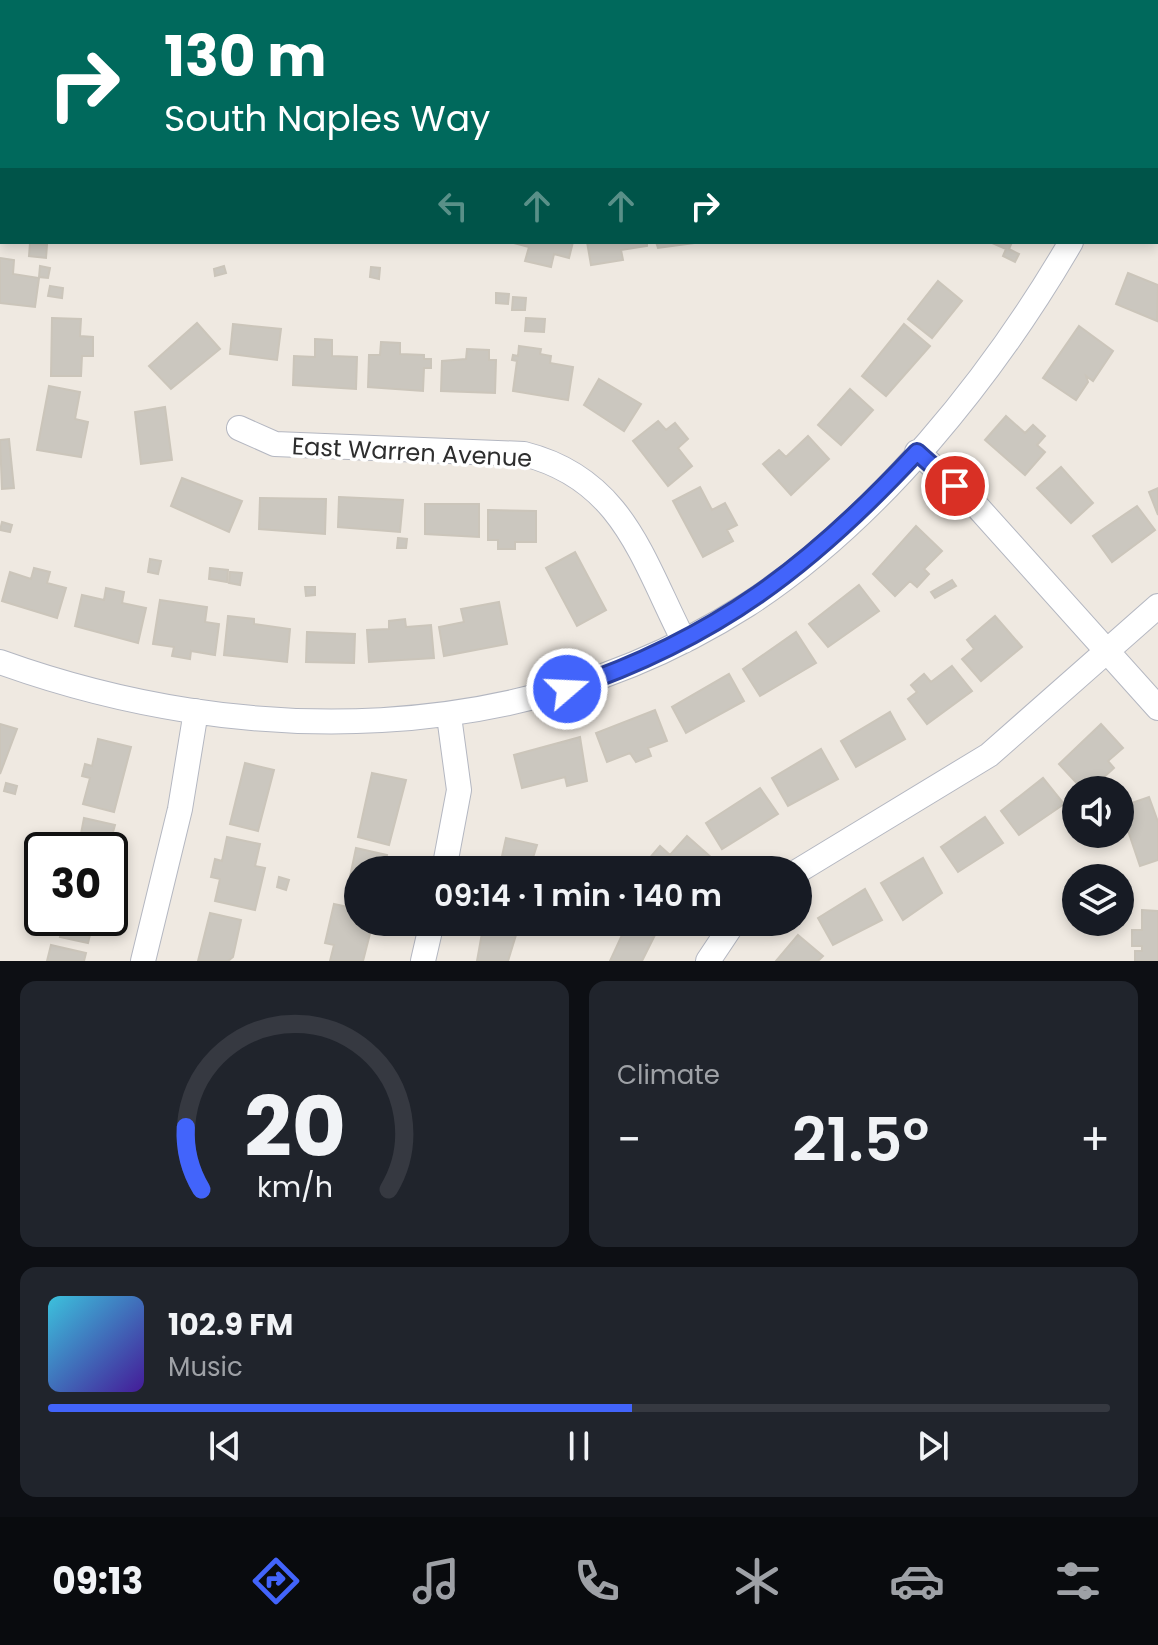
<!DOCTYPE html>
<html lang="en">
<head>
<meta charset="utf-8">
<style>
	:root { --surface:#171b24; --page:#20242c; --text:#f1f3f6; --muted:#9ea1a6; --line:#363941; --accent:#4264fb }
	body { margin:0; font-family:Poppins,sans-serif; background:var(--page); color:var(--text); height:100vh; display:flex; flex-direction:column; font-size:30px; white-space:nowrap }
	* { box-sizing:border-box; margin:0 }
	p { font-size:26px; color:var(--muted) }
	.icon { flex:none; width:44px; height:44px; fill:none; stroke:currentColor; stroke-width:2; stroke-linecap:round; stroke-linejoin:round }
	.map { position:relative; height:961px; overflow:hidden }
	.drawer { display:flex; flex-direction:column; gap:20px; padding:20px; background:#0d0f14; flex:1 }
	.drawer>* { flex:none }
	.banner { position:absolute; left:0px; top:0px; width:1158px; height:244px; box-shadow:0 4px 12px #0003; background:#00695c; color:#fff; overflow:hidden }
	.controls { position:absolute; left:1062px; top:776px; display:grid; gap:16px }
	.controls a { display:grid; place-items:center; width:72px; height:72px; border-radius:50%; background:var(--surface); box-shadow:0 4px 12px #0003; font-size:40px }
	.speed { position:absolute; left:24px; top:832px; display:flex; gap:16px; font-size:40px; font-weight:700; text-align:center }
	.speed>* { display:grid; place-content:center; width:104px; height:104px; border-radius:50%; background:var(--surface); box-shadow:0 4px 12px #0003; line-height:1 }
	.speed .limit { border:4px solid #111; border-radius:12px; background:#fff; color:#111 }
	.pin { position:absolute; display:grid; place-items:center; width:68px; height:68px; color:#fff; margin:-34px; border:4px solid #fff; border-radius:50%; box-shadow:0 2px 8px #0007 }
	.me { position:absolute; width:88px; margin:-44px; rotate:71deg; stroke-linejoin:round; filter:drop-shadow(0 0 6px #0008) }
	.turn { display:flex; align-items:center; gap:28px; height:168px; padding:0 32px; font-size:36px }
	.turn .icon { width:104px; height:104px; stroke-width:2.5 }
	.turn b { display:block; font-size:56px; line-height:68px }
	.lanes { display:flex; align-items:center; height:76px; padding:0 32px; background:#0003; justify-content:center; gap:40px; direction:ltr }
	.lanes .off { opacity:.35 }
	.big { font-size:60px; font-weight:600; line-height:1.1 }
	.drawer .widget { flex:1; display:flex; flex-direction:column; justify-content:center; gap:12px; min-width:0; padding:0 28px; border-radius:16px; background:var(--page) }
	.drawer .dial { align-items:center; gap:0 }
	.dial svg { height:208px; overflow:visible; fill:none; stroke:var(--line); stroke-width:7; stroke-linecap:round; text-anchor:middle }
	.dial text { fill:var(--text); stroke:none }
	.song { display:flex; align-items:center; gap:24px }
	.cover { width:96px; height:96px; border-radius:12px; background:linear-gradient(135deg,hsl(190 70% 55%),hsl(260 70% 35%)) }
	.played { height:8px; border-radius:4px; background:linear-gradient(90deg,var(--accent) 55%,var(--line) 55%) }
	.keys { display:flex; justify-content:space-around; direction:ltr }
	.heat { display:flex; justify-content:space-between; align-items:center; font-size:44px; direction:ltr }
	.drawer .tiles { flex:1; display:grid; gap:20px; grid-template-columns:1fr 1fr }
	.widget:last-child { grid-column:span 2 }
	.trip { position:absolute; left:344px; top:856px; width:468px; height:80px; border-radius:40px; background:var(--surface); box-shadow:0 4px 12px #0003; font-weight:600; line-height:80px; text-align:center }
	.menu { display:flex; height:128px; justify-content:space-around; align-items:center; background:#090b0e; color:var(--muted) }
	.menu .icon { width:56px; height:56px }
	.menu .selected { color:var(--accent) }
	.menu b { font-size:36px; color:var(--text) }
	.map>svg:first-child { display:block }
	.building { fill:#cbc7bf; stroke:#cbc5ba; stroke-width:2 }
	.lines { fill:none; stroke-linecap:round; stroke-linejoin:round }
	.street-casing { stroke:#b4b7c1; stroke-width:26 }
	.street { stroke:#fff; stroke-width:24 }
	.route-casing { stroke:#2b41a3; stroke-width:20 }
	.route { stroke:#4264fb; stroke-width:14 }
	.labels { text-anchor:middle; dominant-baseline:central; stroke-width:7; stroke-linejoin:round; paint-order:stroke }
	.street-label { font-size:24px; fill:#2e2e2e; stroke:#fff }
</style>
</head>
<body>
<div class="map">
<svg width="1158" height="961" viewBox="0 0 1158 961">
	<rect width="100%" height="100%" fill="#efe9e1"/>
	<!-- building -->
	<path class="building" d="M247 0H279L246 2Z
		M1082 0H1114L1082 2Z
		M2 178V210L0 211V179Z
		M510 242H573L569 258 554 254 551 267 525 261 529 247Z
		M587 242H647V246L621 250 623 260 591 265Z
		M656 242H702L658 248Z
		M990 242H1012L1009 249 1019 254 1015 262 1003 256 1006 249Z
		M30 243 47 245 46 258 29 256Z
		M0 258 14 260 13 274 39 278 35 307 0 303Z
		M40 266 50 268 48 278 39 277Z
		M224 266 226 273 215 276 214 269Z
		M371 267 380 268 379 279 370 277Z
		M1128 273 1158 285 1157 321 1116 304Z
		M938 281 962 301 932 338 908 319Z
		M50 286 63 288 62 298 48 296Z
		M496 293 509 294 508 304 496 303Z
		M513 297 526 298 525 310H512Z
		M52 318 81 319 80 336 93 337V356H82L81 376H51Z
		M526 318 545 319 544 332 525 331Z
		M197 323 220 349 171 389 149 366Z
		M233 324 281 329 277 360 230 354Z
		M904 324 930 346 886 396 862 376Z
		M1079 326 1113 351 1093 381 1086 376 1088 382 1076 400 1043 378Z
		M315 339 332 340V356L357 357 356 389 293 385 294 356 315 357Z
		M381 342 400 343V354L424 355V359H431V368H424L423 391 368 387 369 355H380Z
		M519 346 541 349 540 354 551 356 550 363 573 367 568 400 513 391 517 361 512 360 513 355 518 356Z
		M467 349 489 350V360H496L495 393 441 391 442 361 466 359Z
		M599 379 641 404 624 431 584 405Z
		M49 386 80 392 75 419 88 422 81 457 37 450Z
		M850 389 873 410 841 445 818 425Z
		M165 407 172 460 141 464 135 412Z
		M1006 416 1025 433 1033 425 1045 436 1037 445 1045 452 1025 475 985 440Z
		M658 421 666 430 675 423 688 439 678 448 692 466 668 486 633 441Z
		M808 436 829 459 791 495 763 464 779 450 786 457Z
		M9 439 14 488 2 489 0 440Z
		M1061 467 1093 503 1071 523 1037 488Z
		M182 478 242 501 229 532 171 506Z
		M700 487 712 510 725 503 737 525 727 530 733 541 703 557 673 501Z
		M1158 488V515L1149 492Z
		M339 497 403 500 400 532 338 527Z
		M260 498 326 499 325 534 259 529Z
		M425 504H479V537L425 534Z
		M1137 506 1155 530 1112 562 1093 536Z
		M488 510 536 511V542H515V549H498V540H488Z
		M2 522 12 525 10 532 0 530Z
		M916 526 942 551 924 569 929 574 917 587 910 581 895 596 873 574Z
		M398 538 407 539 406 548H397Z
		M575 552 606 610 577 626 546 568Z
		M150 559 161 561 158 574 148 572Z
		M34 568 50 572 47 583 66 588 57 618 2 601 10 572 31 579Z
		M210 568 228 570 227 582 209 579Z
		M230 572 242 573 240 585 229 583Z
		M952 580 956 586 935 598 931 592Z
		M859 585 879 611 828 647 809 624Z
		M305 587H315V595L306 596Z
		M106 588 124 592 122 603 146 608 138 643 75 626 82 595 104 600Z
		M160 600 207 607 205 622 219 624 215 655 191 651 190 659 172 656 174 647 153 644Z
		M499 602 507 644 444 656 439 627 464 622 461 609Z
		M228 616 254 619V624L290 629 287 662 224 655Z
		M995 616 1022 647 981 681 962 659 974 649 967 640Z
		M405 619 406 627 431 625 434 658 369 662 367 630 389 629V621Z
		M307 632 355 634 354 663 306 662Z
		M796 632 816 663 760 696 743 669Z
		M952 666 972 691 927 724 908 699 917 692 911 685 924 674 931 682Z
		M729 674 744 701 686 733 672 707Z
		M655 710 667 741 648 748 651 756 636 762 630 753 607 762 596 733Z
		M890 712 905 739 856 767 841 741Z
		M0 724 17 729 0 774Z
		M1101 724 1123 748 1108 761 1114 768 1090 790H1083L1059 764Z
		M580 737 587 781 567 786 565 777 522 788 514 755Z
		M98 739 131 747 114 812 83 804 90 778 82 776 85 764 92 766Z
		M821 749 838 779 788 806 772 778Z
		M245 763 274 770 258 831 230 824Z
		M372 773 406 780 389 845 358 837Z
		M1043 778 1064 804 1019 835 1001 811Z
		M6 783 17 786 15 794 4 791Z
		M760 788 778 814 722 849 706 823Z
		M1149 797 1158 822V860L1140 866 1120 807Z
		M985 817 1003 843 958 872 941 847Z
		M84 818 115 825 108 850H68L71 837 80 839Z
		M687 836 712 858 702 870H658L648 860 660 846 670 855Z
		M227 837 260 844 255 866 265 868 255 910 215 901 220 879 211 877 215 859 222 861Z
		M506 838 537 845 529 870H499Z
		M356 848 387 855 383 870H358V899L346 896Z
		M923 858 942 893 903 920 881 883Z
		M279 877 289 880 286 890 277 887Z
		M865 889 882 920 833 945 818 918Z
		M334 904 358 909V922H373L363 961H330L334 945 325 943Z
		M1142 910 1158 911V961H1135V951H1142V946H1132V930H1142Z
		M210 913 241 920 233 957 228 961H198Z
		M64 918H94L88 943 60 937Z
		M484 922H520L508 961H477Z
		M628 922H647L659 927 642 961H610Z
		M798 935 823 956 818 961H776Z
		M51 945 86 953 84 961H47Z"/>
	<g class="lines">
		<!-- street casing -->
		<g class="street-casing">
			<path id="street" d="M343 2 344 0
				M1156 72 1158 67
				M0 101H1
				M1156 230 1158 231
				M239 428 275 444 524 454C623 479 642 559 684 641
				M917 452 974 503 1158 708
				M0 662C245 750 523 748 747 605 878 520 993 376 1071 242
				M444 870 459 790 449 716
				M798 871 989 755 1158 606
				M143 961 180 809 196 711
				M423 961 432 922
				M708 961 734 922"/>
		</g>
		<!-- street -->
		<use href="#street" class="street"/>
	</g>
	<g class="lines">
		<!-- route casing -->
		<g class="route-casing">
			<path id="route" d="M567 689C716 639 811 566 917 452L955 486"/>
		</g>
		<!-- route -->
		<use href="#route" class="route"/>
	</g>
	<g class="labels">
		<!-- street labels -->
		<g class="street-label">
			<text transform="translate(412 452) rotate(3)">East Warren Avenue</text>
		</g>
	</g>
</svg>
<div class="controls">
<a><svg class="icon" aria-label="sound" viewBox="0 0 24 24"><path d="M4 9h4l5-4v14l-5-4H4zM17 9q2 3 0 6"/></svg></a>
<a><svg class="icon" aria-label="layers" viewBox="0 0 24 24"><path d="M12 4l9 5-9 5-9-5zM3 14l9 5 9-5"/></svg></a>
</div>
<div class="speed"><div class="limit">30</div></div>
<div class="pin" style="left:955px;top:486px;background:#d93025"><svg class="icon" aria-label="arrive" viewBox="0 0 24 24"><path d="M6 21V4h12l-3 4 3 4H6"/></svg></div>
<svg class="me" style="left:567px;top:689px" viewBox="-20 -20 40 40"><circle r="17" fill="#4264fb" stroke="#fff" stroke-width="3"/><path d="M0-11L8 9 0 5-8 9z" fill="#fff"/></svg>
<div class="trip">09:14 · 1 min · 140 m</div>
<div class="banner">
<div class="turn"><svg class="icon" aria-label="right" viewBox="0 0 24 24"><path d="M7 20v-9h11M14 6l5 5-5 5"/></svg><div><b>130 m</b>South Naples Way</div></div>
<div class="lanes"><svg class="icon off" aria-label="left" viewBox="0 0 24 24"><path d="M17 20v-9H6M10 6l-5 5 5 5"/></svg><svg class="icon off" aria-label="ahead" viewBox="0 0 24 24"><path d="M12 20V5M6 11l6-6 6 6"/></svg><svg class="icon off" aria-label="ahead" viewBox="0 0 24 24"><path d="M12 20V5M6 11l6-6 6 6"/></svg><svg class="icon" aria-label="right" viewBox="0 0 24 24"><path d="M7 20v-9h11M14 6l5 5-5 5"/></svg></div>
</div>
</div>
<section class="drawer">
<div class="tiles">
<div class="widget dial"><svg viewBox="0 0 100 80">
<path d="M14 69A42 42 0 1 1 86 69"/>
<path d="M14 69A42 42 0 0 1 8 45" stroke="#4264fb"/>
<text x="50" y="56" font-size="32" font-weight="700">20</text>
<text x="50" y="72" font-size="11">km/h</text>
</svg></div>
<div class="widget"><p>Climate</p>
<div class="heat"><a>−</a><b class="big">21.5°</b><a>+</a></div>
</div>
<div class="widget">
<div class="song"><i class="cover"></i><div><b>102.9 FM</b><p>Music</p></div></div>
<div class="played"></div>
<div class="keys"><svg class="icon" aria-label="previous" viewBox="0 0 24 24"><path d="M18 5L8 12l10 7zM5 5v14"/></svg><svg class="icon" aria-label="pause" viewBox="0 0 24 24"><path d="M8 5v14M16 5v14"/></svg><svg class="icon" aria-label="next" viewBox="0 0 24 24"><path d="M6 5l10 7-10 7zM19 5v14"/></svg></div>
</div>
</div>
</section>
<nav class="menu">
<b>09:13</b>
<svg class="icon selected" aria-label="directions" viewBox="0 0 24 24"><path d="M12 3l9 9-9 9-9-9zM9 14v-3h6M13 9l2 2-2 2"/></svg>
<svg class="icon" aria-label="music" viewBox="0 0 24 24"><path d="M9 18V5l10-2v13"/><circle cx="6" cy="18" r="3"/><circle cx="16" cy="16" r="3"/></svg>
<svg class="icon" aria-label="phone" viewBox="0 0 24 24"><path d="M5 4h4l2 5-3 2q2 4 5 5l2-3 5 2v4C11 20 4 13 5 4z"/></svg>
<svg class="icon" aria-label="climate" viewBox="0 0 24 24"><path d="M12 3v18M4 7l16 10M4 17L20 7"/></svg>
<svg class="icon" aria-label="car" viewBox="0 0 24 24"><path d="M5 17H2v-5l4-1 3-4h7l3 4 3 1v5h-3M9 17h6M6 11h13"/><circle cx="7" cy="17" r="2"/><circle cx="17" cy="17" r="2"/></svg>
<svg class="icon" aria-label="filters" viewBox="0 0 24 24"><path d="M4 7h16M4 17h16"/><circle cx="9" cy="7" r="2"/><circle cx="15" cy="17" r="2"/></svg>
</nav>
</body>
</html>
